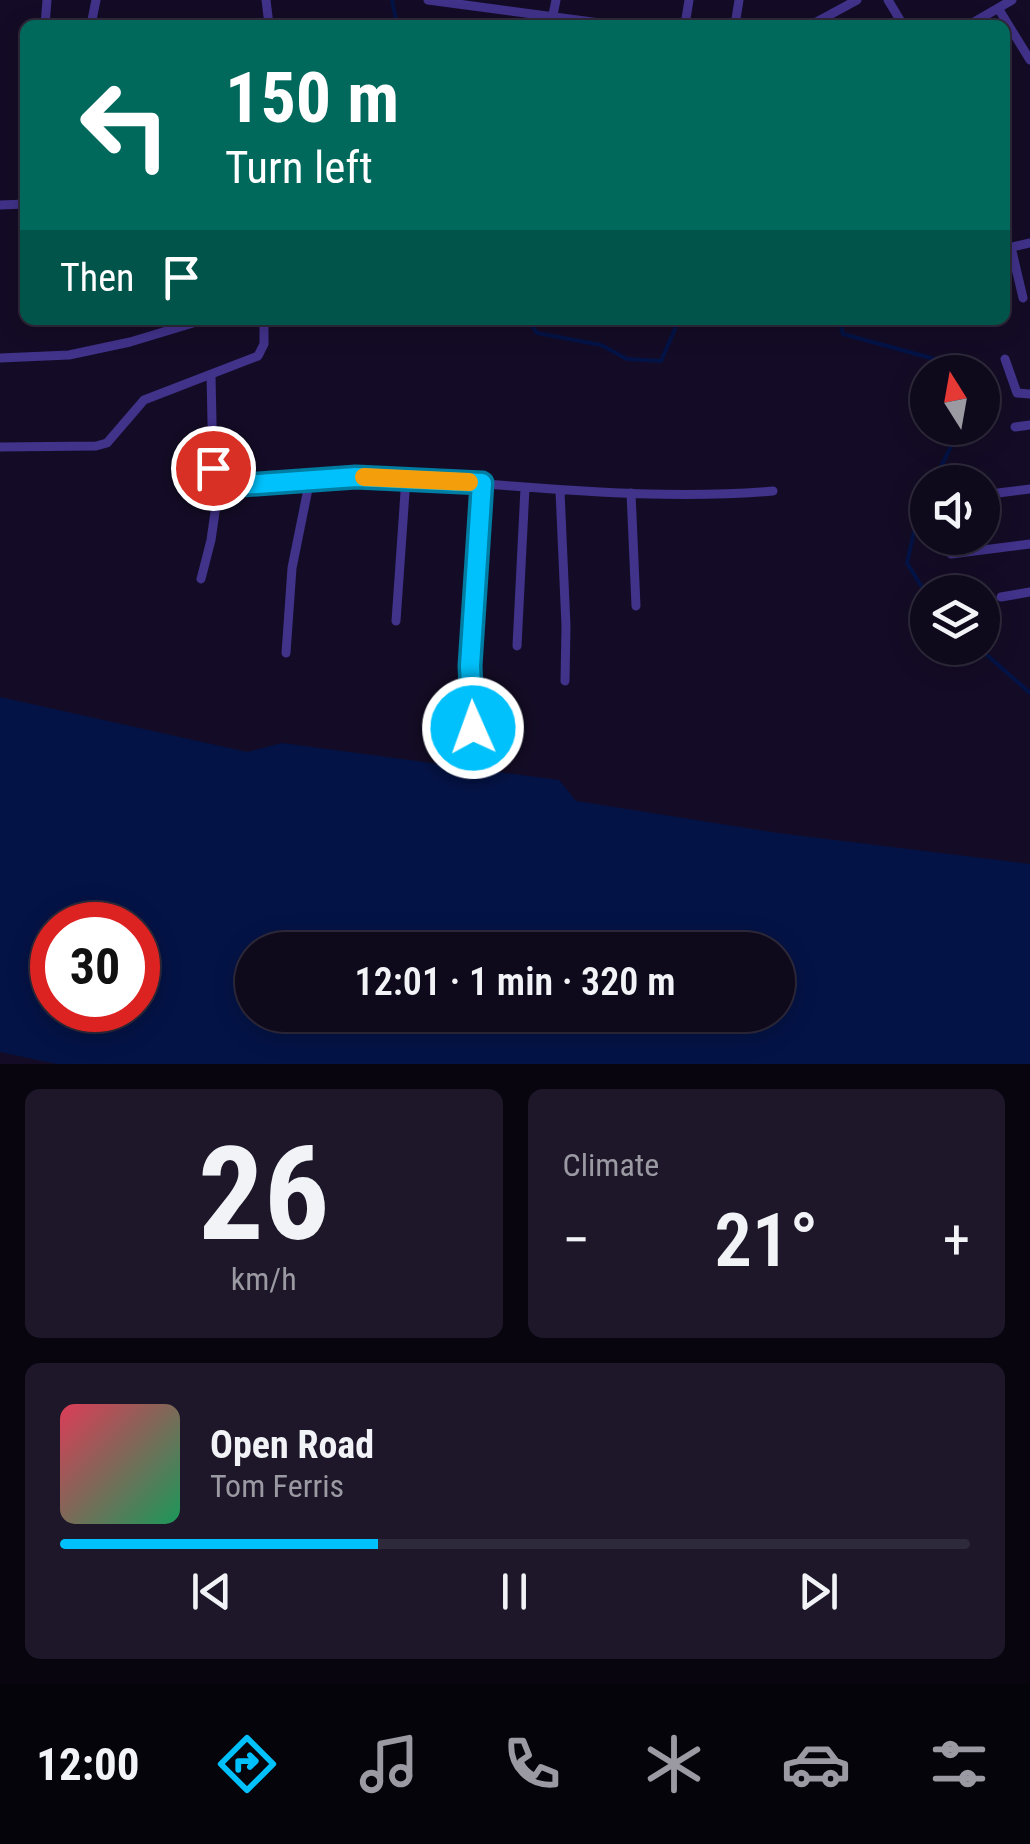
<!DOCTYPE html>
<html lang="en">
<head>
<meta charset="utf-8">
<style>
	:root { --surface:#0f091c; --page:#1d1729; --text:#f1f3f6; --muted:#9b9aa3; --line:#2f2a3b; --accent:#00c1fb }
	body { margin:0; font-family:"Roboto Condensed",sans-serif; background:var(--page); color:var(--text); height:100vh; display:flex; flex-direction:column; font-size:38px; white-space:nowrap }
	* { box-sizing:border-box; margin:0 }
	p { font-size:32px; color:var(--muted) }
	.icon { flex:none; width:55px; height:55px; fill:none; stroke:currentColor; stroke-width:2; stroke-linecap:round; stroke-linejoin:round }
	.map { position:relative; height:1064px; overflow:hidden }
	.details { display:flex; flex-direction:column; gap:25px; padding:25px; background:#08050f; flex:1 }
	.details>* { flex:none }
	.banner { position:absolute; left:20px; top:20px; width:990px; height:305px; border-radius:15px; box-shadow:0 5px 25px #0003,0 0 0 2px var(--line); background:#00695c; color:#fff; overflow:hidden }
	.needle { width:65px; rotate:349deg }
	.controls { position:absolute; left:910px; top:355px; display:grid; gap:20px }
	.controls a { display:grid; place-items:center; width:90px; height:90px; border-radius:50%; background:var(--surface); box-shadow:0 5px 25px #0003,0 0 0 2px var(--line); font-size:50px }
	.speed { position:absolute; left:30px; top:902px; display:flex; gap:20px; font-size:50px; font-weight:700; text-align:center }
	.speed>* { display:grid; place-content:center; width:130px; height:130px; border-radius:50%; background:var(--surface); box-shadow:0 5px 25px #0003,0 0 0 2px var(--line); line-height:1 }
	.speed .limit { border:15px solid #d22; background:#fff; color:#111 }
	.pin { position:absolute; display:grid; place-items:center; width:85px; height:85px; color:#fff; margin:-42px; border:5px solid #fff; border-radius:50%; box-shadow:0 2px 10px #0007 }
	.me { position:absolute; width:110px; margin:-55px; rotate:358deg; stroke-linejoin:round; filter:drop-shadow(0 0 8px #0008) }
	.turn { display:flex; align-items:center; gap:35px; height:210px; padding:0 40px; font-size:45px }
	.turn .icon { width:130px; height:130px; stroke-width:2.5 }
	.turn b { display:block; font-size:70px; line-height:85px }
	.then { display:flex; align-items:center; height:95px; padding:0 40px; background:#0003; gap:20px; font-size:38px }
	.big { font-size:75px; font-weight:600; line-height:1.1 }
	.details .tile { flex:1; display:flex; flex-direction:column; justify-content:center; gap:15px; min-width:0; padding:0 35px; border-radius:15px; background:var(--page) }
	.details .dial { align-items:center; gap:0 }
	.dial b { font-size:130px; line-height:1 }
	.song { display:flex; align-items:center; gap:30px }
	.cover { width:120px; height:120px; border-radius:15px; background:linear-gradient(135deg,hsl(350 70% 55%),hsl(150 70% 35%)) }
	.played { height:10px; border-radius:5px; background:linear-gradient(90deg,var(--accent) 35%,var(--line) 35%) }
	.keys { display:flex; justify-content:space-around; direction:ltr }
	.heat { display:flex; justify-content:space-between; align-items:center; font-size:55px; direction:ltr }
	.details .tiles { flex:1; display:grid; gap:25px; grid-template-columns:1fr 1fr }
	.tile:last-child { grid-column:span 2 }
	.trip { position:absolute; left:235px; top:932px; width:560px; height:100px; border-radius:50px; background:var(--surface); box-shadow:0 5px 25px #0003,0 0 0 2px var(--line); font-weight:600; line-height:100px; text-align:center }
	.menu { display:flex; height:160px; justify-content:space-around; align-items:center; background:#06040b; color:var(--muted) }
	.menu .icon { width:70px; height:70px }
	.menu .on { color:var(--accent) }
	.menu b { font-size:45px; color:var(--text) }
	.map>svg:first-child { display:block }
	.water { fill:#041346; fill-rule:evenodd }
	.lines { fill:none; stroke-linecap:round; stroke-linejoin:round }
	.stream { stroke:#041346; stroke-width:4 }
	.minor { stroke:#41328a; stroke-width:9 }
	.route-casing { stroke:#007da3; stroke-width:25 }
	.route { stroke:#00c1fb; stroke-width:18 }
	.slow { stroke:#f59e0b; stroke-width:18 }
</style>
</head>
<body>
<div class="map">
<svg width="1030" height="1064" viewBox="0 0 1030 1064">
	<rect width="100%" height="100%" fill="#140c26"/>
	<!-- water -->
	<path class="water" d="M0 697 247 752 282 743 559 780 576 801 778 833 1030 864V1064H57L0 1052ZM52 925H138V1010H52ZM252 950H778V1015H252Z"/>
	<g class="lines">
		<!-- stream -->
		<path class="stream" d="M392 0 397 25
			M528 320 537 333 601 345 627 359 661 361 675 329 676 320
			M839 320 843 334 953 364V372
			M933 482 957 435V428
			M928 494 918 514 907 563 928 597
			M979 648 1030 693"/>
		<!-- minor -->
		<path class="minor" d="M266 0 269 25
			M428 0 615 25
			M888 0 903 25
			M998 8 1030 60
			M45 25 47 0
			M91 25 96 0
			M551 25 556 0
			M685 25 689 0
			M735 25 739 0
			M811 25 857 0
			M969 25 1012 0
			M0 205 25 204
			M1011 247 1023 298
			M1008 248 1030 243
			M0 358 69 355 130 342 203 320
			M1005 359 1017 393 1030 394
			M211 375 213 468 219 484C263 492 317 476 363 477 500 481 636 503 773 491
			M1015 427 1030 425
			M0 447 96 446 107 443 144 400 258 356 264 344V320
			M560 491 566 626 565 681
			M631 493 636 606
			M990 494 1030 489
			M951 554 1030 544
			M201 579 211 540 219 484
			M1001 597 1030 592
			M396 621 406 478
			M517 646 525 488
			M286 653 292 568 310 479
			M473 728 470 666 481 483"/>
	</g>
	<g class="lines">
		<!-- route casing -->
		<g class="route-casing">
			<path id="route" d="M213 468 219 484 228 486 356 477 482 483 470 666 473 728"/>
		</g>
		<!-- route -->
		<use href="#route" class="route"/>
		<!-- slow -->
		<path class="slow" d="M364 477 469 482"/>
	</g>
</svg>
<div class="controls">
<a><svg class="needle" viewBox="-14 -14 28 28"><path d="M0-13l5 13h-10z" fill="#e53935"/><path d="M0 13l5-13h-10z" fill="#9b9aa3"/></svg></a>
<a><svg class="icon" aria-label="sound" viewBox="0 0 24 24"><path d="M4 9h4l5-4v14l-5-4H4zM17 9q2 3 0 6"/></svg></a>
<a><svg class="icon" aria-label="layers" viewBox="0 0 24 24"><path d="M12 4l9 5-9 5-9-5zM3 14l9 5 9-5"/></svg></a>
</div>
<div class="speed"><div class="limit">30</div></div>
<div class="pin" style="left:213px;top:468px;background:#d93025"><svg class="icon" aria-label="arrive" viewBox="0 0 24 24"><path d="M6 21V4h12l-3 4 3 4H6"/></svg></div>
<svg class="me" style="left:473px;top:728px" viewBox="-20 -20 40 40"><circle r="17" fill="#00c1fb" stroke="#fff" stroke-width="3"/><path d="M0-11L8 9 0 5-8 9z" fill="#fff"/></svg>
<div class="trip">12:01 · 1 min · 320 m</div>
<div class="banner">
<div class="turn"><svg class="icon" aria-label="left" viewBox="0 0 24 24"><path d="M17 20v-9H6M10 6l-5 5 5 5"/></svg><div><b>150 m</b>Turn left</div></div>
<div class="then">Then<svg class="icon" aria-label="arrive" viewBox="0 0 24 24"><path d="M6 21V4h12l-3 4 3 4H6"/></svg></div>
</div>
</div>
<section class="details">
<div class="tiles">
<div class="tile dial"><b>26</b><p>km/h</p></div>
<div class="tile"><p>Climate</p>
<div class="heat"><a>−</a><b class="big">21°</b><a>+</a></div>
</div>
<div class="tile">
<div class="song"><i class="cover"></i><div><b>Open Road</b><p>Tom Ferris</p></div></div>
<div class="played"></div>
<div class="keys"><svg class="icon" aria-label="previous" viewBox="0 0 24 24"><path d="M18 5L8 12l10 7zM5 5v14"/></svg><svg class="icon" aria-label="pause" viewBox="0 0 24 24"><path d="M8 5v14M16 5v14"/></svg><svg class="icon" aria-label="next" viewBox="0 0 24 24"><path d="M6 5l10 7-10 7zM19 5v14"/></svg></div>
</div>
</div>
</section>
<nav class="menu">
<b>12:00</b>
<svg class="icon on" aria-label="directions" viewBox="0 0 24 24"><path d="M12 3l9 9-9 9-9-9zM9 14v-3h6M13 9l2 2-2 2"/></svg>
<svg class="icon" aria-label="music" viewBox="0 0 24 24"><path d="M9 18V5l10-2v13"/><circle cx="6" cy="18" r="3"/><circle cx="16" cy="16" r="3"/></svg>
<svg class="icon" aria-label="phone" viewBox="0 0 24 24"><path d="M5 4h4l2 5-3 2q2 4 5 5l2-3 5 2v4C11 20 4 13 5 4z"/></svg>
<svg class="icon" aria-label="climate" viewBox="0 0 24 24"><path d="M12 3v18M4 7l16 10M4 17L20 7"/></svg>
<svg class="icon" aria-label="car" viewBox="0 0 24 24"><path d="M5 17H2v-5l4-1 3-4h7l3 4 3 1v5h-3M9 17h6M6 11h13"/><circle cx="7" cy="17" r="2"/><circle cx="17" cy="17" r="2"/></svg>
<svg class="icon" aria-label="filters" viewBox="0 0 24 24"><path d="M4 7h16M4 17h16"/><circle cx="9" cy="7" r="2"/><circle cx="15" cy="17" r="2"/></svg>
</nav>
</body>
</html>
